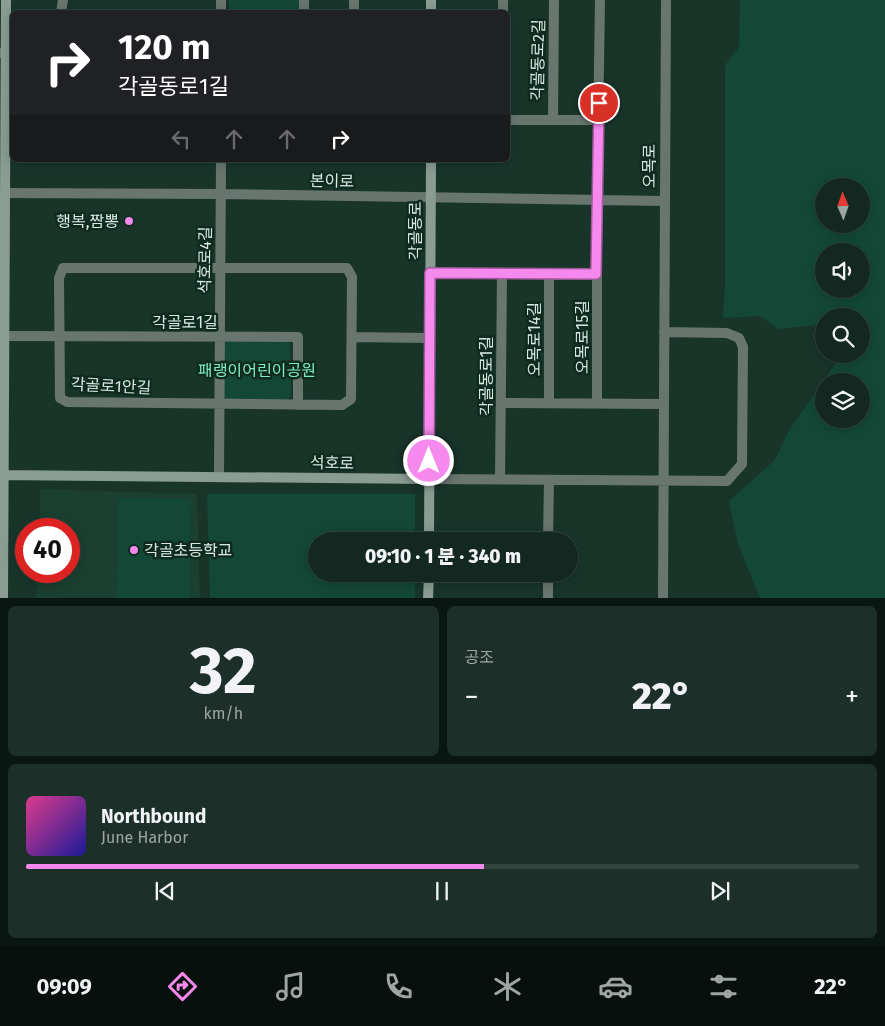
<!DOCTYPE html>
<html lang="ko">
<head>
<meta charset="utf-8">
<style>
	:root { --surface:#132820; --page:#1c3029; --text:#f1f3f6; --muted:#9da6a5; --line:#32443e; --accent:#f689ee }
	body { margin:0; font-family:"Fira Sans","Noto Sans KR",sans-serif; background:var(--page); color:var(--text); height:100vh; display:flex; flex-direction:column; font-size:19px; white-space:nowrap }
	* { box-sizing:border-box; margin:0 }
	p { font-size:16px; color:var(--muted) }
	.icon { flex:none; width:28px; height:28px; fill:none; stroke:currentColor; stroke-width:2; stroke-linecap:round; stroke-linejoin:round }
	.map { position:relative; height:598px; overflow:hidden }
	.drawer { display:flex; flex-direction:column; gap:8px; padding:8px; background:#0a1612; flex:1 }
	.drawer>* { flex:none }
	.banner { position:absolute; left:10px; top:10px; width:500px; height:152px; border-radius:8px; box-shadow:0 2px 12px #0003,0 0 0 1px var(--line); background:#202124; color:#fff; overflow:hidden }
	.needle { width:32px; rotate:358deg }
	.tools { position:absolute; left:815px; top:178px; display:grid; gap:10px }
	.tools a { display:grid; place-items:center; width:55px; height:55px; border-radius:50%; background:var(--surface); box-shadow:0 2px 12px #0003,0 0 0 1px var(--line); font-size:25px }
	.speed { position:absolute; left:15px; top:518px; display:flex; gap:10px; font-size:25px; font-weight:700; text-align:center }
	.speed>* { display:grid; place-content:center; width:65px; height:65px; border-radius:50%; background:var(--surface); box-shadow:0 2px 12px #0003,0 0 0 1px var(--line); line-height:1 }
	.speed .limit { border:8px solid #d22; background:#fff; color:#111 }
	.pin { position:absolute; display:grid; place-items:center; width:42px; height:42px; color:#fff; margin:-21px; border:2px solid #fff; border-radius:50%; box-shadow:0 1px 5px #0007 }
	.me { position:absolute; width:55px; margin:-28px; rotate:0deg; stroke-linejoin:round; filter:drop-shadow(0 0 4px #0008) }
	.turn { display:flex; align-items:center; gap:18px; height:105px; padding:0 25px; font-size:22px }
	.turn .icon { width:65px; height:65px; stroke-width:2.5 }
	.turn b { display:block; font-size:35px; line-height:42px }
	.lanes { display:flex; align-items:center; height:48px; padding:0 25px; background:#0003; justify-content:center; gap:25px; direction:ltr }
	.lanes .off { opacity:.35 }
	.big { font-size:38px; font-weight:800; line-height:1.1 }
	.drawer .card { flex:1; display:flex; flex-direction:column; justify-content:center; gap:8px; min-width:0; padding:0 18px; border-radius:8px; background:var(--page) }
	.drawer .dial { align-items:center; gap:0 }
	.dial b { font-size:65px; line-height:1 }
	.song { display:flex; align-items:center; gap:15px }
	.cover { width:60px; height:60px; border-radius:8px; background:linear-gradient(135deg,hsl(330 70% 55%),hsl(240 70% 35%)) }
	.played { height:5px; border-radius:2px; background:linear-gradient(90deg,var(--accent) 55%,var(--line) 55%) }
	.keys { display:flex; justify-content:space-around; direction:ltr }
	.heat { display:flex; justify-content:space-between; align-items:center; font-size:28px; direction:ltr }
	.drawer .tiles { flex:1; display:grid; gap:8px; grid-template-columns:1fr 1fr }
	.card:last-child { grid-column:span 2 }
	.trip { position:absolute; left:308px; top:532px; width:270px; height:50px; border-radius:25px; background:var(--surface); box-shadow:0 2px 12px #0003,0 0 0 1px var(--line); font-weight:800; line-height:50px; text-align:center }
	.tabs { display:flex; height:80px; justify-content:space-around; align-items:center; background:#08100d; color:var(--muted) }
	.tabs .icon { width:35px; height:35px }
	.tabs .on { color:var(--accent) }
	.tabs b { font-size:22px; color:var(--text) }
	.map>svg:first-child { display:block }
	.built { fill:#1b3f31 }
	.green { fill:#144836; fill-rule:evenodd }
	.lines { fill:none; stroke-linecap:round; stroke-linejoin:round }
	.street { stroke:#69766f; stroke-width:10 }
	.secondary { stroke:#899d94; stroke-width:10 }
	.route-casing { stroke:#a0599b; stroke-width:12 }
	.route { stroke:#f689ee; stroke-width:9 }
	.poi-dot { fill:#f689ee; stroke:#0f2b20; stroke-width:2 }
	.labels { text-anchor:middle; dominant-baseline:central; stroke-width:5; stroke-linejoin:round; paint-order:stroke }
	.street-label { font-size:16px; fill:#d8e8e1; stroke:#0f2b20 }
	.poi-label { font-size:16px; fill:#d8e8e1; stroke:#0f2b20; text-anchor:end }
	.park-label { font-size:16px; fill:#7debbf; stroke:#0f2b20 }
</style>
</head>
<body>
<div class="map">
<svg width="885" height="599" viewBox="0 0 885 599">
	<rect width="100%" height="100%" fill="#19352a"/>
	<!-- built -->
	<path class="built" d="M40 489 197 494 200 598H36L37 571H69V529H39Z"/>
	<!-- green -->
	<path class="green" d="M229 0H299L300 12H229Z
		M740 0H885V598H760L738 544 729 501 775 460 788 432 842 354H861V316H824V324L778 329 760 316 723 318 725 285V65L739 47ZM824 186H861V224H824ZM824 251H861V289H824ZM824 381H861V419H824Z
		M286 340 290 344 291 396 287 400 228 401 224 397 223 345 227 341Z
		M207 494H415V541H316V574H415V598H210Z
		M118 498 191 499 190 598H117Z"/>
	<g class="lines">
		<!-- street -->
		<path class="street" d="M61 12 63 0
			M221 12V0
			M304 12V0
			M354 12V0
			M503 12V0
			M0 53H12
			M508 120H599
			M553 120 554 0
			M0 193 221 194 664 201
			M63 268H347L352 277 351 399 342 405 67 402 60 398 59 278Z
			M430 273 596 275
			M549 274V403
			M5 336 298 337V405
			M352 337 430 338
			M501 403 663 404
			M597 403V199L600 0
			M219 476 221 160
			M429 479 727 481 742 464 743 347 739 338 727 333 664 332
			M500 479 502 274
			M548 541 549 480
			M548 599V574
			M663 599 666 0"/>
		<!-- secondary -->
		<path class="secondary" d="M431 12V0
			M0 475 429 479
			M429 541 431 160
			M3 599 6 0
			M428 599 429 574"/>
	</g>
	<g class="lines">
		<!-- route casing -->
		<g class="route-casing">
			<path id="route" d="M429 461 430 273 596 274 599 103"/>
		</g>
		<!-- route -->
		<use href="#route" class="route"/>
	</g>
	<!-- markers -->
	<g class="poi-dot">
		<circle cx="129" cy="221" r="5"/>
		<circle cx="134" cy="550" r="5"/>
	</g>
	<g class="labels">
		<!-- street labels -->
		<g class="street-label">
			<text transform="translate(538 60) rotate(-89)">각골동로2길</text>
			<text transform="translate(649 166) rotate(-90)">오목로</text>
			<text transform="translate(332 181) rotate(1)">본이로</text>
			<text transform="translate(415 231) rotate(-90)">각골동로</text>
			<text transform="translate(205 260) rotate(-89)">석호로4길</text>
			<text x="185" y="322">각골로1길</text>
			<text transform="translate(582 337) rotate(-90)">오목로15길</text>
			<text transform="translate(534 339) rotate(-90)">오목로14길</text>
			<text transform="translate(486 376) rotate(-90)">각골동로1길</text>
			<text transform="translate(111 386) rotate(3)">각골로1안길</text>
			<text transform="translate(332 463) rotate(1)">석호로</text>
		</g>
		<!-- poi labels -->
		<g class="poi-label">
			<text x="119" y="221">행복,짬뽕</text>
			<text x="144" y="550" text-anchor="start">각골초등학교</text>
		</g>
		<!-- park labels -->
		<g class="park-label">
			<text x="257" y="370">패랭이어린이공원</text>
		</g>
	</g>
</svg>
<div class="tools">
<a><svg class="needle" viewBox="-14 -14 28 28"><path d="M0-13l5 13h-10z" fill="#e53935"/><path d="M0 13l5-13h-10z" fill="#9da6a5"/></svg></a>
<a><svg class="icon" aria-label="sound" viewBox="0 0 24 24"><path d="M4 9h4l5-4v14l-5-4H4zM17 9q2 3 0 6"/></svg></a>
<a><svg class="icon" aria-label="search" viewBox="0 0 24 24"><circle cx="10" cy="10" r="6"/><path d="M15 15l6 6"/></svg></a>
<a><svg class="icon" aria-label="layers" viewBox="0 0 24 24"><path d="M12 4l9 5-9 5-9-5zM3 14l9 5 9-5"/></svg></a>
</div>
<div class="speed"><div class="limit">40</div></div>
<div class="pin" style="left:599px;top:103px;background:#d93025"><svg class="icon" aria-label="arrive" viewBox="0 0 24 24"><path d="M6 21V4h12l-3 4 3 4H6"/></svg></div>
<svg class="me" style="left:429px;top:461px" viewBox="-20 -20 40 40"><circle r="17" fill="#f689ee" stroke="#fff" stroke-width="3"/><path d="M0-11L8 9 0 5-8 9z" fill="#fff"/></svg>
<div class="trip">09:10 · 1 분 · 340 m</div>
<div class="banner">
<div class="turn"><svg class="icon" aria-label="right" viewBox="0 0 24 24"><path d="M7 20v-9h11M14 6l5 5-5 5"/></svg><div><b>120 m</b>각골동로1길</div></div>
<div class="lanes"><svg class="icon off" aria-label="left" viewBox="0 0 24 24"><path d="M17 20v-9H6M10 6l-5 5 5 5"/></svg><svg class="icon off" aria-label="ahead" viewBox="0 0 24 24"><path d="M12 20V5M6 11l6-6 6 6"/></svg><svg class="icon off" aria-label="ahead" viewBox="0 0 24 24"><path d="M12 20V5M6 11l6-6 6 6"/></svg><svg class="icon" aria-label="right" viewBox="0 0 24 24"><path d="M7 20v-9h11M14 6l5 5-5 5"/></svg></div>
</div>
</div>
<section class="drawer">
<div class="tiles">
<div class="card dial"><b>32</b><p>km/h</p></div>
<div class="card"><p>공조</p>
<div class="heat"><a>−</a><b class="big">22°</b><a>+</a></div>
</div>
<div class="card">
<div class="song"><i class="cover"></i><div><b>Northbound</b><p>June Harbor</p></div></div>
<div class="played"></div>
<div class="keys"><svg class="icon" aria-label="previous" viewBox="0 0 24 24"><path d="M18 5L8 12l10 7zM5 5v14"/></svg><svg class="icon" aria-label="pause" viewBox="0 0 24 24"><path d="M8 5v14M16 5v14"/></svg><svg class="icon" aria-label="next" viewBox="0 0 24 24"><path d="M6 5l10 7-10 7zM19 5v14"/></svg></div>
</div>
</div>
</section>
<nav class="tabs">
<b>09:09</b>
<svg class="icon on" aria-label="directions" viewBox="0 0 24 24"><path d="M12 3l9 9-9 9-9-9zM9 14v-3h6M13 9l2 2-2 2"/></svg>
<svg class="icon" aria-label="music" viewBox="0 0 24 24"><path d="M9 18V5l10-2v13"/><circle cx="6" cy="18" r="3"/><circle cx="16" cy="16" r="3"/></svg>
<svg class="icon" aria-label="phone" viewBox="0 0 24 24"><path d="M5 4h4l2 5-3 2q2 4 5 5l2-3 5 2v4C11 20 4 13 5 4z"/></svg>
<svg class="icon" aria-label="climate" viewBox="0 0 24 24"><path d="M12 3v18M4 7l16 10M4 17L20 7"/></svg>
<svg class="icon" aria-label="car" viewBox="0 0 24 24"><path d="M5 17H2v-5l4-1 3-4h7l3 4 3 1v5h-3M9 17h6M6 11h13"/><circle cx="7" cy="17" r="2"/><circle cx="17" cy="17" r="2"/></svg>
<svg class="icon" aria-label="filters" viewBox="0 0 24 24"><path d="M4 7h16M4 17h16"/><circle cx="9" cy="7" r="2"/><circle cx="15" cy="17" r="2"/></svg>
<b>22°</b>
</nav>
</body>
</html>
